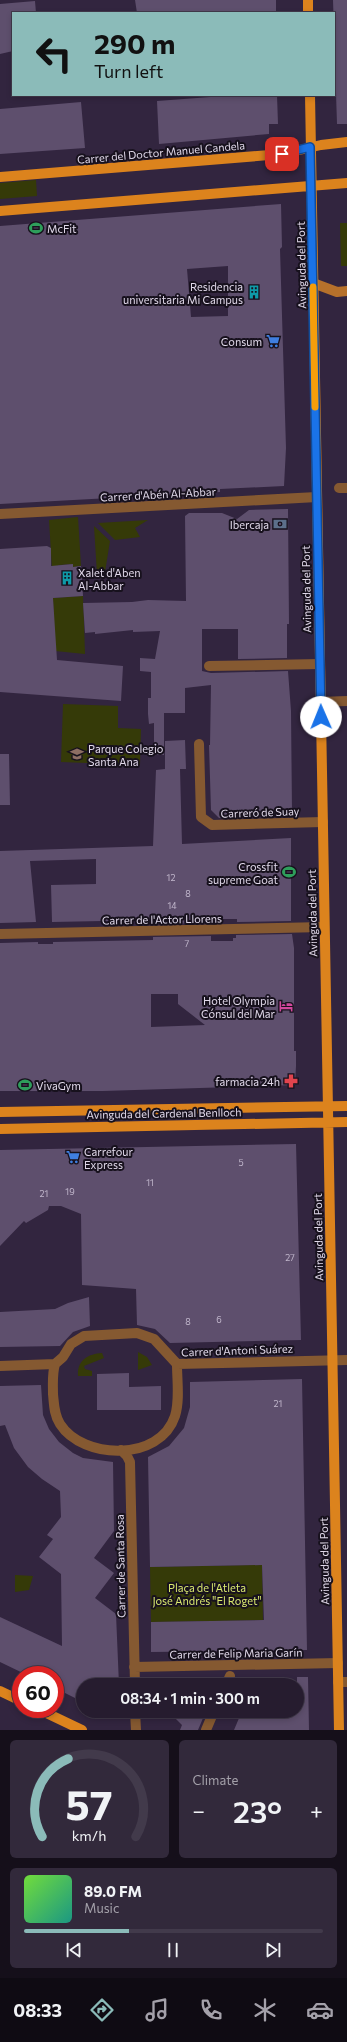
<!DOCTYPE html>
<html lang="en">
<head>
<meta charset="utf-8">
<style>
	:root { --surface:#261c2f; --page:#32293b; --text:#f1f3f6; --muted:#a4a1aa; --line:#423a4b; --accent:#8bbbb9 }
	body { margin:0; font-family:Commissioner,sans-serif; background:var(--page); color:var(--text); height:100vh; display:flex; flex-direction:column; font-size:15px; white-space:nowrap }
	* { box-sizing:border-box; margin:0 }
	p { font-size:13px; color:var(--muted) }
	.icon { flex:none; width:22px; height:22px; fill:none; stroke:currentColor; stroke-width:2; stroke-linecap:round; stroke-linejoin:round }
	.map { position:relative; height:1730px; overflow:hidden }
	.sheet { display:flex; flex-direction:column; gap:10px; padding:10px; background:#150f1a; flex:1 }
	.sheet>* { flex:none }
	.hud { position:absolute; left:12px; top:12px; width:323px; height:84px; border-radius:0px; box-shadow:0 2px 6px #0003,0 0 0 1px var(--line); background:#8bbbb9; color:#111; overflow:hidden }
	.speed { position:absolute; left:12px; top:1666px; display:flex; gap:8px; font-size:20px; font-weight:700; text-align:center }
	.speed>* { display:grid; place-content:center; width:52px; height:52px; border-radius:50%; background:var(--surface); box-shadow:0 2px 6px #0003,0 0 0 1px var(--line); line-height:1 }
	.speed .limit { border:6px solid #d22; background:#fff; color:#111 }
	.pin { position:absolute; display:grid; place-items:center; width:34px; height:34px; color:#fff; margin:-17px; border-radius:8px; box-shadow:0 2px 6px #0006 }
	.me { position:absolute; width:44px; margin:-22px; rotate:359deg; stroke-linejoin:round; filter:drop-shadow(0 0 3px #0008) }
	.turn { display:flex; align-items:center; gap:14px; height:84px; padding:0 16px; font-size:18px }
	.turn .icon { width:52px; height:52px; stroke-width:2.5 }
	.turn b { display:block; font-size:28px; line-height:34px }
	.big { font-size:30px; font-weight:600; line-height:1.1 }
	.sheet .tile { flex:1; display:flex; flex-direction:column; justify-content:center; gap:6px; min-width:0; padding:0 14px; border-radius:6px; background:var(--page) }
	.sheet .dial { align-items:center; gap:0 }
	.dial svg { height:104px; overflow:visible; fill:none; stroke:var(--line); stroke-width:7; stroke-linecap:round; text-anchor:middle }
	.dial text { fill:var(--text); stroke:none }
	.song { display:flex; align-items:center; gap:12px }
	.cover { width:48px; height:48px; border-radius:6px; background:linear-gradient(135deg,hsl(100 70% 55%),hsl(170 70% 35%)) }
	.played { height:4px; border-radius:2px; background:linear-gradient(90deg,var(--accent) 35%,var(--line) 35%) }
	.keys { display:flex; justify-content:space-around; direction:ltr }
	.heat { display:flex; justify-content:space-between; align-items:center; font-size:22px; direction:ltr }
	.sheet .tiles { flex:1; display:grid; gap:10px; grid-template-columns:1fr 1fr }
	.tile:last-child { grid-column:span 2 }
	.trip { position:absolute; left:76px; top:1678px; width:228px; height:40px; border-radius:20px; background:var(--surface); box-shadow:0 2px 6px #0003,0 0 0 1px var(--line); font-weight:600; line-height:40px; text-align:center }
	.tab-bar { display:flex; height:64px; justify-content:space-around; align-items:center; background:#0f0b13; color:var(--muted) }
	.tab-bar .icon { width:28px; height:28px }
	.tab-bar .selected { color:var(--accent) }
	.tab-bar b { font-size:18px; color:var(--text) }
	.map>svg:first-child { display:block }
	.green { fill:#353a08 }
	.building { fill:#5e4f6d; fill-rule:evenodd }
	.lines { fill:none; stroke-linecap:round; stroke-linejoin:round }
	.street { stroke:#855931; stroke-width:10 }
	.secondary { stroke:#b6712b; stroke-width:10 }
	.primary { stroke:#dc831d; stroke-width:10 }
	.route-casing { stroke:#114b97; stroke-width:10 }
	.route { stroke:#1a73e8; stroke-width:7 }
	.slow { stroke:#f59e0b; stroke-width:7 }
	.labels { text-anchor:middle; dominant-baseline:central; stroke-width:4; stroke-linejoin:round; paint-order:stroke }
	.number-label { font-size:9px; fill:#c0b6cb }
	.street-label { font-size:11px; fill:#e1d9ea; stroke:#17111d }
	.poi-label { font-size:11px; fill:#e1d9ea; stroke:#17111d; text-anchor:end }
	.park-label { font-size:11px; fill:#dae96f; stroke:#17111d }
</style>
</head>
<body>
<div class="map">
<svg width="347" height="1730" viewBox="0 0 347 1730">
	<rect width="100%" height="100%" fill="#32253f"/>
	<!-- green -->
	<path class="green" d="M36 180 37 196 0 199V183Z
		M340 223H347V266H341Z
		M78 517 81 566 73 567V564L59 565 52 569 49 520Z
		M148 520 135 528 140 537 115 540 98 523Z
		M94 526 110 541 105 572 97 574Z
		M83 596 85 654 55 651 53 598Z
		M63 704 118 706V728L141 729 140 765 61 762Z
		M138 1352 147 1357 152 1365 138 1370Z
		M102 1353 104 1358 84 1366 85 1369 92 1371V1376H78C77 1360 88 1354 102 1353Z
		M262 1565 263 1620 151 1622 150 1567Z
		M15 1575 33 1576 29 1590 15 1592Z"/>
	<!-- building -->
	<path class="building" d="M135 0H276V13H137Z
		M333 0H347V124H337Z
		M35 1 36 13H13V51L0 54V4Z
		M237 95H277L278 124H269V134L159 144 157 101Z
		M81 102 85 148 0 154V109Z
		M281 204 282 247 280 249 286 448 284 486 220 489V492L0 504V226ZM228 266V316L191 317 187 269Z
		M288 509 289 624H287V658L238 659V629H202V671L211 673 288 671 291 711 292 811 290 815 219 818 211 810 209 745H210L211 685 185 688V713H164V755H154V723L149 724 148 714V698H151V672L140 671V658L155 659 160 631 133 632V630L95 634V632L85 633 83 603 132 602 148 600 186 601 185 516 189 513H222L237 519 249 510Z
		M47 546 51 548V566L73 564V567L81 566 83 596 53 598 57 660 123 666 121 701 0 692V549Z
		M185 740 186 769H180L182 844 291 838V921L237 922V919H211V923L153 924V920L52 922 51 885 96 884V859L30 861 36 922 0 923V851L153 846 156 770 165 769V741Z
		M0 754H9L10 805H0Z
		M292 934 294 948V1051H296V1066L295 1085 103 1091H0V943L38 942V944H53V942L153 940V937L211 936V941H233V938H236V935ZM151 994H178V1004L205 1025 151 1027Z
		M296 1144 301 1340 170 1343 155 1329 137 1325 136 1289 82 1285 81 1214 61 1206H49L48 1210 26 1223 24 1221 0 1246V1150Z
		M89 1297 90 1326 73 1332 60 1346 0 1347V1312L55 1309 68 1303Z
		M129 1373V1387L161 1386V1410H97V1374Z
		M302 1379 307 1650 151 1652V1622L264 1620 262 1565 150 1567 148 1457 169 1446 184 1428 190 1407V1382Z
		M41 1385 43 1415 49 1429 59 1442 73 1453 83 1458 113 1462 114 1531 94 1558 114 1573 95 1598 116 1614 119 1685H83V1702L55 1688V1675H27L0 1662V1617L62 1646 61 1574 39 1557 53 1539 47 1535 61 1517 60 1491 42 1479 28 1467 14 1448 5 1425 0 1426V1386Z
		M297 1677H308L309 1730H234L242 1711H297Z
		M168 1711H206L198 1730H180L182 1725Z"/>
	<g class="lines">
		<!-- street -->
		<path class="street" d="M339 488H347
			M0 514 317 497
			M209 666 320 664
			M320 702 347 701
			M199 744 201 817 212 825 323 822
			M0 934 324 927
			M55 1364C52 1374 53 1384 53 1394 54 1404 54 1415 60 1424 83 1460 160 1462 175 1416 180 1400 177 1381 177 1364
			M0 1366 55 1364 63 1357 71 1344 84 1336 137 1333 154 1339 177 1364 347 1360
			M121 1450 127 1456 130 1462 135 1685
			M134 1667 338 1663
			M338 1682H347
			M226 1685 230 1676
			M135 1711 136 1730
			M206 1730 214 1711"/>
		<!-- secondary -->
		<path class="secondary" d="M313 283 337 292 347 291"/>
		<!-- primary -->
		<path class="primary" d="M308 0V13
			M310 95 339 1730
			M0 177 282 154 321 145 347 142
			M0 211 347 183
			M0 1112 347 1106
			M0 1129 347 1122
			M0 1691 21 1701
			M38 1709 82 1730"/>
	</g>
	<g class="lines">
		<!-- route casing -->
		<g class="route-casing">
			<path id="route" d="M282 154 310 147 321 717"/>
		</g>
		<!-- route -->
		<use href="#route" class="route"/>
		<!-- slow -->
		<path class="slow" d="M313 287 315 407"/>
	</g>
	<!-- icons -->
	<defs>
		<g id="stadium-bare" transform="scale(1.08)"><path d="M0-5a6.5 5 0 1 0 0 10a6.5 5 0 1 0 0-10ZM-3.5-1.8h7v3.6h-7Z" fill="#2e9e5b" stroke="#17111d" stroke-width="2.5" paint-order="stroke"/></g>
		<g id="building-bare" transform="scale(1.08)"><path d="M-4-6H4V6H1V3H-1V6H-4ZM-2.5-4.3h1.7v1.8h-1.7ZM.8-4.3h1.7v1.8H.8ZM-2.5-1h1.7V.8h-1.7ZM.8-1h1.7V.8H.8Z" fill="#0f9aa8" stroke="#17111d" stroke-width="2.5" paint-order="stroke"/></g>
		<g id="supermarket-bare" transform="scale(1.08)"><path d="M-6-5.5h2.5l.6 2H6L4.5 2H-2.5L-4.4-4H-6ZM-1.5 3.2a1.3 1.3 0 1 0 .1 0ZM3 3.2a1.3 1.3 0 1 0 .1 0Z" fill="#3f7fe0" stroke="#17111d" stroke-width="2.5" paint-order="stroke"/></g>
		<g id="bank-bare" transform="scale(1.08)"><path d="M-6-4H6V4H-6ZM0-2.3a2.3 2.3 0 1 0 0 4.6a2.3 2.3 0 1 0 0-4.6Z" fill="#5c6f8a" stroke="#17111d" stroke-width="2.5" paint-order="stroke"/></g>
		<g id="school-bare" transform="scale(1.08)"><path d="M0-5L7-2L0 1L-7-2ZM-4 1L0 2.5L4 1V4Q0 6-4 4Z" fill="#8d6e63" stroke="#17111d" stroke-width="2.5" paint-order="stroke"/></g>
		<g id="hotel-bare" transform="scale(1.08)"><path d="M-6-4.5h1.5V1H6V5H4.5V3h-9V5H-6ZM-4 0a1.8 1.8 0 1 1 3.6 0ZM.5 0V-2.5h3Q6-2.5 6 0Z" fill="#d1479c" stroke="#17111d" stroke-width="2.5" paint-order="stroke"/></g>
		<g id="pharmacy-bare" transform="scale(1.08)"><path d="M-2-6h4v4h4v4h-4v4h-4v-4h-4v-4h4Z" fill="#e0444e" stroke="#17111d" stroke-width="2.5" paint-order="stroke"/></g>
	</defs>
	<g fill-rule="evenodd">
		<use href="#stadium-bare" x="36" y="228"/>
		<use href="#building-bare" x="254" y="292"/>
		<use href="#supermarket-bare" x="273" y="341"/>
		<use href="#bank-bare" x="280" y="524"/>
		<use href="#building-bare" x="67" y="578"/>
		<use href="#school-bare" x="77" y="754"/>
		<use href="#stadium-bare" x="289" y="872"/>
		<use href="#hotel-bare" x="286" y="1006"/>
		<use href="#pharmacy-bare" x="291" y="1081"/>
		<use href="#stadium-bare" x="25" y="1085"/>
		<use href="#supermarket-bare" x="73" y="1157"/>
	</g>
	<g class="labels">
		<!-- number labels -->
		<g class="number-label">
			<text x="171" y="877">12</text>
			<text x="188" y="893">8</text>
			<text x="172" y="905">14</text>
			<text x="187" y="943">7</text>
			<text x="241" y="1162">5</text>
			<text x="150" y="1182">11</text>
			<text x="70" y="1191">19</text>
			<text x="44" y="1193">21</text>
			<text x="290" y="1257">27</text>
			<text x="219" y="1319">6</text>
			<text x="188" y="1321">8</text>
			<text x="278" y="1403">21</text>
		</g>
		<!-- street labels -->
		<g class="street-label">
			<text transform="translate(161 152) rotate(-5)">Carrer del Doctor Manuel Candela</text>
			<text transform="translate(301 265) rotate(-91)">Avinguda del Port</text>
			<text transform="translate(158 494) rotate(-3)">Carrer d'Abén Al-Abbar</text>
			<text transform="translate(306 589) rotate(-91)">Avinguda del Port</text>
			<text transform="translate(260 812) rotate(-2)">Carreró de Suay</text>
			<text transform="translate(312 913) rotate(-91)">Avinguda del Port</text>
			<text transform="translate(162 919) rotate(-1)">Carrer de l'Actor Llorens</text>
			<text transform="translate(164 1113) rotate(-1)">Avinguda del Cardenal Benlloch</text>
			<text transform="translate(318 1237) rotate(-91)">Avinguda del Port</text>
			<text transform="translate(237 1350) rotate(-2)">Carrer d'Antoni Suárez</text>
			<text transform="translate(324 1561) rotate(-91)">Avinguda del Port</text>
			<text transform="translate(120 1566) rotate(-91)">Carrer de Santa Rosa</text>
			<text transform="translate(236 1653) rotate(-1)">Carrer de Felip Maria Garín</text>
		</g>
		<!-- poi labels -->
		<g class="poi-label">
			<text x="47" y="228" text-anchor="start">McFit</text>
			<text x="243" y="286">Residencia<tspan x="243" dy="13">universitaria Mi Campus</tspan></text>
			<text x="262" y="341">Consum</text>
			<text x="269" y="524">Ibercaja</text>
			<text x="78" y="572" text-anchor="start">Xalet d'Aben<tspan x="78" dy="13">Al-Abbar</tspan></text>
			<text x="88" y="748" text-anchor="start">Parque Colegio<tspan x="88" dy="13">Santa Ana</tspan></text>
			<text x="278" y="866">Crossfit<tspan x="278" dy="13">supreme Goat</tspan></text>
			<text x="275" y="1000">Hotel Olympia<tspan x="275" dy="13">Cónsul del Mar</tspan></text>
			<text x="280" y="1081">farmacia 24h</text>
			<text x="36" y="1085" text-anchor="start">VivaGym</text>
			<text x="84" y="1151" text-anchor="start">Carrefour<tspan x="84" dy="13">Express</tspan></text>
		</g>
		<!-- park labels -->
		<g class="park-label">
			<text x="207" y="1587">Plaça de l'Atleta<tspan x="207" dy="13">José Andrés "El Roget"</tspan></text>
		</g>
	</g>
</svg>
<div class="speed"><div class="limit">60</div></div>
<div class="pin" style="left:282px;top:154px;background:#d93025"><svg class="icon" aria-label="arrive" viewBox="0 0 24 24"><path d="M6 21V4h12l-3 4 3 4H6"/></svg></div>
<svg class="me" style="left:321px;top:717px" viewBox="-20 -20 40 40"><circle r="19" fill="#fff"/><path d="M0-13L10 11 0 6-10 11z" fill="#1a73e8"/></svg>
<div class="trip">08:34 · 1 min · 300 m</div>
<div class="hud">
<div class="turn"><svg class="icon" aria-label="left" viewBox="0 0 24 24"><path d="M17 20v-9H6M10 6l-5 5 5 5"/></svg><div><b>290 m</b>Turn left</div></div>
</div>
</div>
<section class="sheet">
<div class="tiles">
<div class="tile dial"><svg viewBox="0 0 100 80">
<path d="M14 69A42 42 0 1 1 86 69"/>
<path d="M14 69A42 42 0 0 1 34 9" stroke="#8bbbb9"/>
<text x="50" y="56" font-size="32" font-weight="700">57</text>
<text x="50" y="72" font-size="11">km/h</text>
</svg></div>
<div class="tile"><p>Climate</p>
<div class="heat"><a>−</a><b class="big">23°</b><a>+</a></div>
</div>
<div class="tile">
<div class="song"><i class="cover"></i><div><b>89.0 FM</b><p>Music</p></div></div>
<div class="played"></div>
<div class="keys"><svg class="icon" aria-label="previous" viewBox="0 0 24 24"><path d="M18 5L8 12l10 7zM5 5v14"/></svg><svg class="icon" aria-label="pause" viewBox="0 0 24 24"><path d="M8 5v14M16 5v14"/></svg><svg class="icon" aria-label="next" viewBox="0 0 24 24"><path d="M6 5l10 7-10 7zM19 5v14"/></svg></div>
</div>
</div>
</section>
<nav class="tab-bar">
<b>08:33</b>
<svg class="icon selected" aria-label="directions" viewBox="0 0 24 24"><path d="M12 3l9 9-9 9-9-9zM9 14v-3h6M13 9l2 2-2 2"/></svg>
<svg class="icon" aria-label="music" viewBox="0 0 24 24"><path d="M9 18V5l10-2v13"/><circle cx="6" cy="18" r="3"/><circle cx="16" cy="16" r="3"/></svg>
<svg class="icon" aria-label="phone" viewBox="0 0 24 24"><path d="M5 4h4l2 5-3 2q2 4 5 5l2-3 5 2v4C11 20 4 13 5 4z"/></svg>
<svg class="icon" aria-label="climate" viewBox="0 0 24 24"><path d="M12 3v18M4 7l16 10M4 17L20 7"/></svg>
<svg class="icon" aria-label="car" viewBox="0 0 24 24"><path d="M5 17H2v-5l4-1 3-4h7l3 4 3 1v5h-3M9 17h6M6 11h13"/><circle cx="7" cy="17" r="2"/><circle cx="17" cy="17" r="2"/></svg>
</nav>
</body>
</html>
